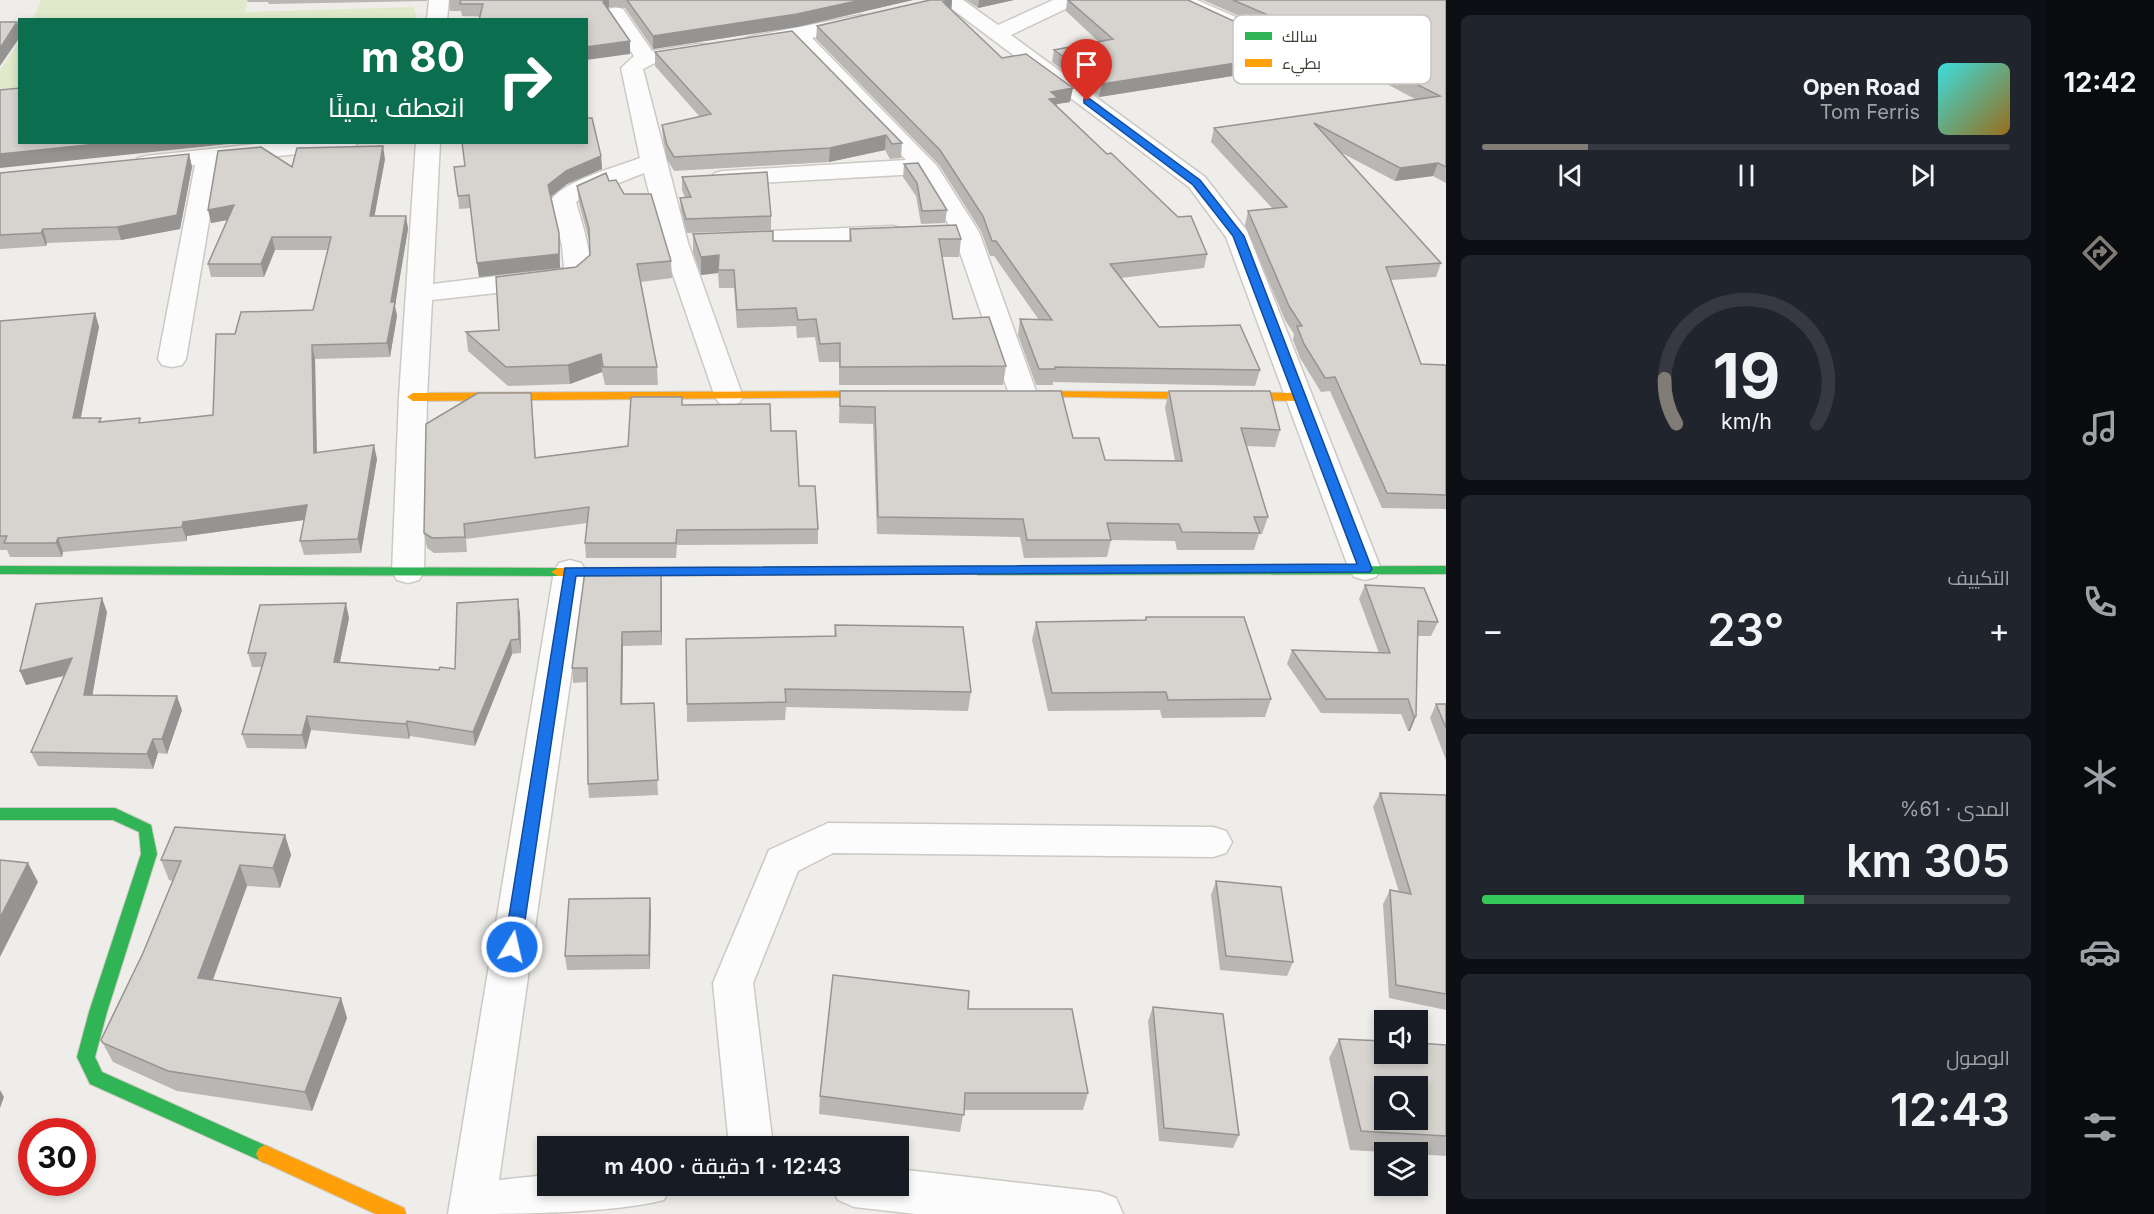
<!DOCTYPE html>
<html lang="ar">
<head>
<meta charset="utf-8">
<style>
	:root { --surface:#171b24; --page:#20242c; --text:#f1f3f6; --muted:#9ea1a6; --line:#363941; --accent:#807b75 }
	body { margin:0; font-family:Inter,Cairo,sans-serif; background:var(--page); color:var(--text); direction:rtl; height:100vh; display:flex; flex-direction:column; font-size:22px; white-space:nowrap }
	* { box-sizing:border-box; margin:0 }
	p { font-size:20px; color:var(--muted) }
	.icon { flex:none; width:33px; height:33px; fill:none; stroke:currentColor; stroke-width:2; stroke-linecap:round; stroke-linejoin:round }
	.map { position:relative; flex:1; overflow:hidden; direction:ltr }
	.panel { display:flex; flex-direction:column; gap:15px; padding:15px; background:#0d0f14; width:600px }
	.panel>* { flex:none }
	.guide { position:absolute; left:18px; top:18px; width:570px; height:126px; border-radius:0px; box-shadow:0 3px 9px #0003; direction:rtl; background:#0b6e4f; color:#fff; overflow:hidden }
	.fabs { position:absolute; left:1374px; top:1010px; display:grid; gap:12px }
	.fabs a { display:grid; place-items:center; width:54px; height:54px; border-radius:0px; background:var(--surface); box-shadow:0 3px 9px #0003; font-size:30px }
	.speed { position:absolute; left:18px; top:1118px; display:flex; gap:12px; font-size:30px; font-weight:700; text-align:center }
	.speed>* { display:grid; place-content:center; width:78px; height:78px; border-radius:50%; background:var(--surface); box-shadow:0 3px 9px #0003; line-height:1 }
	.speed .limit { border:9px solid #d22; background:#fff; color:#111 }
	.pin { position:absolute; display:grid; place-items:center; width:51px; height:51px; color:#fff; margin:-62px -26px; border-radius:50% 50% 50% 0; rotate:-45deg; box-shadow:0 0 6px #0007 }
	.pin .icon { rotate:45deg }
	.me { position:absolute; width:66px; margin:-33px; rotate:9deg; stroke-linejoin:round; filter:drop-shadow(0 0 4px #0008) }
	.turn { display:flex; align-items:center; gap:21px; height:126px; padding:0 24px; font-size:27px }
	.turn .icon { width:78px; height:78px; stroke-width:2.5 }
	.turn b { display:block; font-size:42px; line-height:51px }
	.big { font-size:45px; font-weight:600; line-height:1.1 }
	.panel .card { flex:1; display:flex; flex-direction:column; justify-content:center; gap:9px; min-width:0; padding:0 21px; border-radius:9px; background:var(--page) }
	.panel .dial { align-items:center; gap:0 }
	.dial svg { height:156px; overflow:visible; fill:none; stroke:var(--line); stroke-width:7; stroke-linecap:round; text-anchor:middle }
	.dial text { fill:var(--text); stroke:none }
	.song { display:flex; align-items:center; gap:18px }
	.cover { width:72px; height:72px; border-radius:9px; background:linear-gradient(135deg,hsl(180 70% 55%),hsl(40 70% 35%)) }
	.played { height:6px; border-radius:3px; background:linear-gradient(90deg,var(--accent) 20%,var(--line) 20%) }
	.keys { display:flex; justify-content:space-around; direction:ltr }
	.heat { display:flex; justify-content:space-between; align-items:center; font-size:33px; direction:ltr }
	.charge { height:9px; border-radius:4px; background:linear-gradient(90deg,#34c759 61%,var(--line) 0) }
	.trip { position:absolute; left:537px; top:1136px; width:372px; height:60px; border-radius:0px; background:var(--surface); box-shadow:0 3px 9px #0003; font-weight:600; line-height:60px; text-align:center; direction:rtl }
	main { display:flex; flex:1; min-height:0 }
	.menu { display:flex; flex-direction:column; width:108px; justify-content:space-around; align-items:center; background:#090b0e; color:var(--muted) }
	.menu .icon { width:42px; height:42px }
	.menu .on { color:var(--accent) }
	.menu b { font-size:27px; color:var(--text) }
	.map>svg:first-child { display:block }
	.green { fill:#e0e9ca }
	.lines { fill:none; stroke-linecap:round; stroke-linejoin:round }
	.street-casing { stroke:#ccc9c5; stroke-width:3 }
	.fast-casing { stroke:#cec9c1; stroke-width:2 }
	.slow-casing { stroke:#cec9c1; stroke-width:2 }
	.street { fill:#fdfcfc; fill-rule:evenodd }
	.fast { fill:#30b455; fill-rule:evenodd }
	.slow { fill:#ff9f0a; fill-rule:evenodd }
	.wall { fill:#b9b6b3 }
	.shaded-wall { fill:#969492 }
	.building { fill:#d7d4d0; stroke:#969492; stroke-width:1.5; fill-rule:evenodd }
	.route { fill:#1a73e8; stroke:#114b97; stroke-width:1.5 }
	.key { fill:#fff; stroke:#c7c5c3; stroke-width:1.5 }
	.key-label { font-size:16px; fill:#453e36 }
</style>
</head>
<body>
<main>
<nav class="menu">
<b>12:42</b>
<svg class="icon on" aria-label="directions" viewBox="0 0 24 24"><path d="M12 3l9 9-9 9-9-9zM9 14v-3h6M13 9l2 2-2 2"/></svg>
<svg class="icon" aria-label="music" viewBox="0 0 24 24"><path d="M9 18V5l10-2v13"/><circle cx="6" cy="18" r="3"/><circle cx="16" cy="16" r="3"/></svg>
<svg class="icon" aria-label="phone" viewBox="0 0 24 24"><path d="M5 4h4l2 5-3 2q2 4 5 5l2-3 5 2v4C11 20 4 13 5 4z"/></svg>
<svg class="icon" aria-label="climate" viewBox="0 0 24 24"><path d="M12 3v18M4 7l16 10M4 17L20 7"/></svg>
<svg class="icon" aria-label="car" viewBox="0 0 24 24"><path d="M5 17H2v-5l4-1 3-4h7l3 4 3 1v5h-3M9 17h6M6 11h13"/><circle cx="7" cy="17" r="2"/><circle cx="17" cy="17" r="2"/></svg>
<svg class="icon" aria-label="filters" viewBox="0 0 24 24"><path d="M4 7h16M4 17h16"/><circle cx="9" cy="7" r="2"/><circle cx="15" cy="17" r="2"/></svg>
</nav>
<section class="panel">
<div class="card">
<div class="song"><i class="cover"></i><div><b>Open Road</b><p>Tom Ferris</p></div></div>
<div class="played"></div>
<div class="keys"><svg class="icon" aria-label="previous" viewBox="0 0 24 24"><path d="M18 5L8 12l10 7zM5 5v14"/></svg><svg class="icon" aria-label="pause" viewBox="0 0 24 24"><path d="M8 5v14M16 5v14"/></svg><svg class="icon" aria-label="next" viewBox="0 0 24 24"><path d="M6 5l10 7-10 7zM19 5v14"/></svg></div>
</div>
<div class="card dial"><svg viewBox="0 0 100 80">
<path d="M14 69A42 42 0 1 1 86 69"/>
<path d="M14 69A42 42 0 0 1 8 46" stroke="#807b75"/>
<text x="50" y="56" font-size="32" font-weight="700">19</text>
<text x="50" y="72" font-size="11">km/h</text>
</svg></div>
<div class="card"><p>التكييف</p>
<div class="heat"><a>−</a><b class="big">23°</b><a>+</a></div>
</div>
<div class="card"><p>المدى · 61%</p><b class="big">305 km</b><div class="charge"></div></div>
<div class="card"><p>الوصول</p><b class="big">12:43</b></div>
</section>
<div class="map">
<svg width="1446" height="1214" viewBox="0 0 1446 1214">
	<rect width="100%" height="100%" fill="#efede9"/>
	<!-- green -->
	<path class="green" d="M41 0H248L245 12 414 7 417 19 32 20Z
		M19 42V105L0 108V70Z"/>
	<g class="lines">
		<!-- street casing -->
		<g class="street-casing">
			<path id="street" d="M429 0H449L447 20H427Z
				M940 0H963L998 25 1053 0H1079L1076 4 1011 35 1205 177 1247 231 1381 569 1376 577 1365 580 1354 577 1349 569 1226 237 1189 187Z
				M1170 0H1197L1308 49 1311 54 1308 59 1300 60 1292 59 1173 4Z
				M616 7 623 9 652 51 699 44 707 45 710 50 707 55 657 62 643 69 688 243 743 397 739 403 729 406 719 403 715 397 662 243 644 173 583 197 576 202C580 217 595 260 588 273 585 281 575 283 568 285L432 300 427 397 424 572 419 580 408 583 397 580 392 572 399 397 416 142H440L433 284 564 268 562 246 551 200C565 180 617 167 640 158L621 68 634 56 606 13 609 9Z
				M861 15 868 17 871 21 868 25 812 38 937 166 979 232 1037 394 1033 400 1023 403 1013 400 1009 394 953 232 918 174 723 185 715 183 711 178 715 173 723 171 906 160 792 42 753 48 746 46 742 42 746 38 753 36Z
				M275 142H358L355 147 347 149 219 162 186 359 182 365 172 367 162 365 158 359 195 165 146 170 138 168 134 163 138 158 146 156Z
				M893 226 902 229 906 234 902 239 728 249 719 246 715 241 719 236 728 233Z
				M570 560 581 563 586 571 499 1180 548 1175V1185H671L664 1200C608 1214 510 1214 448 1214L554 571 559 563Z
				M828 823 1213 827 1226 831 1232 842 1226 853 1213 857 833 853 798 871 753 983 773 1146H729L713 983 769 850Z
				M898 1169 1100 1192 1116 1198 1123 1214H916L854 1207 838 1200 831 1185H898Z"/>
		</g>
		<!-- fast casing -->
		<g class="fast-casing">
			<path id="fast" d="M0 566 558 568 565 572 558 576 0 574Z
				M1446 566V574L978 575 971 571 978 567Z
				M0 808H115L151 825 157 854 107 1012 95 1057 102 1072 271 1148 274 1154 271 1160 265 1163 259 1160 90 1084 77 1057 89 1012 141 854 139 832 113 820H0Z"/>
		</g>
		<!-- slow casing -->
		<g class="slow-casing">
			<path id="slow" d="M885 391 889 393 891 395 889 397 413 401 407 397 413 393Z
				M1018 391 1301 393 1307 397 1301 401 1014 396 1012 394Z
				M978 567 983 568 985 571 983 574 558 576 551 572 558 568Z
				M265 1145 404 1208 406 1214H376L259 1160 256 1154 259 1148Z"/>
		</g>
		<!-- street -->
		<use href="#street" class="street"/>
		<!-- fast -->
		<use href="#fast" class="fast"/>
		<!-- slow -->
		<use href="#slow" class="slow"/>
	</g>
	<!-- wall -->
	<path class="wall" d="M247 0H427V1L269 4 268 2H248Z
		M449 0H913L797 27 653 49 625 8 609 7 608 8 630 41V54L586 20 462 16 461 11H450Z
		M952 0 951 11 1002 58 1070 102 1057 104 1056 106 1207 254 1204 268 1121 278 1159 327 1260 370 1255 386 1053 382V385H1036L1018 335 1020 319 1039 320 994 256H990L981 231 939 165 816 39 817 26Z
		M966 0H1014L978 8Z
		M1067 0H1188L1287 59 1241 67 1239 75 1099 97 1052 62 1054 50 1099 42 1066 11Z
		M1203 0H1446V183L1433 176 1395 181 1340 152 1441 263 1436 277 1391 280 1421 364 1446 366V509L1382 508 1330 391 1321 392 1300 358 1293 340 1294 334 1285 320 1245 225 1248 211 1272 208 1211 142 1214 128 1417 100 1326 52 1313 55 1309 47Z
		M792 31 902 143 901 158 890 159 885 150 829 162 674 171 667 159 663 139 662 125 700 117 655 66V52Z
		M189 154 192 167 180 229 121 240 47 243 46 246 0 249V173Z
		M601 156 602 169 567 184 551 197 559 233 560 268 479 277 471 208 459 209 458 196 465 166Z
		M385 159 374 216H406L408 229 395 306 397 316 390 357 315 359 317 453 377 459 361 553 304 555 300 541 304 520 187 536V541L63 552 62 557H10L7 550H0V321L95 313 99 327 80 418 102 422 141 423 213 415 235 334 313 310 328 250H275L264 277H211L208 264 228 220 211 223 292 167Z
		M904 164 947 210 945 223 921 224 916 196 903 177Z
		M682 177 771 216V230L687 233 681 211 680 198H685L682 190Z
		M609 181 624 194 671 261 672 278 641 282 657 367 658 385H605L602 372 570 384 508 386 468 351 466 332 499 330 590 255V244L579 203 577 186Z
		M850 229 961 239 959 257H942L953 319 1006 366 1003 385H839V362H819L815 337 797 338 796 326 737 328 734 288H719L718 273 701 275 693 252V234L773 241H849Z
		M840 391 1073 438 1105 460 1175 461 1165 408 1169 391 1280 430 1275 447 1246 446 1268 517 1262 534H1259L1254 550H1177L1175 541 1111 540 1107 557 1024 558 1020 537 877 534 873 424 839 423Z
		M531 393 536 457 628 446 682 405 771 431 799 486 818 529V544L677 545 676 558H586L585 543 587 523 466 539 467 552 434 553 427 548 424 533Z
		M661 570 662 645 623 646 622 704 654 703 658 795 589 798 588 784 587 682 573 683 572 668Z
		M1365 585 1438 622 1431 636H1418L1416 716 1410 731H1408L1401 714 1321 713 1287 664 1292 650 1379 653 1359 599Z
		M107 612 92 695 182 710 167 754 158 753 153 769 38 766 31 752 65 676 26 685 20 671Z
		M520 613 521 653 512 654 475 746 410 736 409 739 311 730 306 749 247 748 242 734 262 667H252L248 653 349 618 340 662 439 670 455 669Z
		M1146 617 1271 699 1265 717 1162 718 1160 710 1048 711 1032 640 1036 622 1145 620Z
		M835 625 971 692 968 711 786 707 785 720 687 722 686 639 834 636Z
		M1436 704H1446V760L1430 718Z
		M1380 793 1446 795V1010L1389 998 1383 904 1390 890 1399 892 1373 807Z
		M285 835 291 855 280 888 247 886 213 980 341 998 347 1018 312 1111 177 1091 113 1062 101 1040 143 953 173 881 169 880 161 860Z
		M1216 881 1293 962 1287 976 1220 970 1211 895Z
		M650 898V969L567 970 565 956Z
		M1153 1007 1239 1135 1233 1148 1159 1141 1148 1021Z
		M968 1009 1088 1093 1083 1110H964L960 1132 819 1114 820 1096Z
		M1339 1039 1446 1045V1156L1418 1154V1152H1384L1350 1150 1329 1058Z"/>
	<!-- shaded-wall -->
	<path class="shaded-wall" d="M605 0H609V7L604 14 603 2Z
		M861 0H913L797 27 653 49V36Z
		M952 0 951 14 943 2Z
		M979 0H1014L978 8Z
		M17 22 20 29V37L0 66V48Z
		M1330 40 1326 52 1313 55 1316 42Z
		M630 41V54L586 60V47Z
		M1290 47 1287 59 1241 67 1239 75 1099 97 1102 84 1234 56Z
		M1073 88 1070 102 1057 104 1055 112 1047 114 1051 92Z
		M886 135 885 150 829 162 830 148Z
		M116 142H238V143L0 168V154Z
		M383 146 385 159 372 230 370 216Z
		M189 154 192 167 180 229 121 240 117 227Z
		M601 156 602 169 567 184 549 198 548 185 566 171Z
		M1438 163 1433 176 1395 181 1400 168Z
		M234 205 238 218 211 223 208 210Z
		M406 216 408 229 395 306 397 316 390 357 387 343 391 302Z
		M43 229 47 243 46 246 41 233Z
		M559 233 560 268 479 277 477 263Z
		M272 237 275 250 264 277 261 264Z
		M719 255 718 273 701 275V257Z
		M95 313 99 327 78 432 73 418Z
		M312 345 315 359 317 467 314 453Z
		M601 354 602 372 570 384 568 365Z
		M374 445 377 459 361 553 358 539Z
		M307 505 311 519 187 536V541L182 527 183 522Z
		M58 538 63 552 62 557 56 543Z
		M661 570 662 585V645L661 631Z
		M102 598 107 612 90 709 84 695Z
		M518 599 520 613 521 653 519 639Z
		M346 603 349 618 337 676 334 662Z
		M622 632 623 646 622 719 621 704Z
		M511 640 512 654 475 746 473 732Z
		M72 658 78 672 26 685 20 671Z
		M177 696 182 710 167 754 162 739Z
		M307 716 311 730 306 749 302 735Z
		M1416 716 1410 731H1408L1414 717Z
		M407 721 410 736 409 739 406 724Z
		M153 739 158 753 153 769 147 754Z
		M285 835 291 855 280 888 273 868Z
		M28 863 38 882 0 957V918Z
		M240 865 247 886 206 998 198 978Z
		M650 898 651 912 650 969 649 955Z
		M341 998 347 1018 312 1111 305 1092Z
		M0 1090 4 1097 0 1108Z"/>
	<!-- building -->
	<path class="building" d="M461 0H605L603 2 630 41 586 47V20H479L483 4H460Z
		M627 0H861L797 14 653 36Z
		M930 0H952L943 2 1002 58 1026 54 1073 88 1051 92 1058 98 1049 99 1107 154 1111 153 1178 217 1191 216 1207 254 1110 264 1159 327 1240 325 1260 370 1055 367V369H1039L1020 319 1052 320 996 241H992L983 216 940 150 817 26Z
		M1068 0H1188L1290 47 1234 56 1242 62 1102 84 1054 50 1113 39Z
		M1233 0H1446V167L1438 163 1400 168 1314 123 1441 263 1386 267 1421 364 1445 365 1446 366V495L1387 493 1335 377 1325 378 1304 344 1297 326H1302L1289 306 1248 211 1287 207 1214 128 1440 96 1330 40 1316 42 1312 34Z
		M0 22H17L0 48Z
		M792 31 902 143 892 144 886 135 830 148 674 157 667 145 662 125 711 114 655 52Z
		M20 88V142H116L0 154V90Z
		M586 118H592L601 156 566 171 548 185 559 233V254L477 263 469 195 458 196 454 167 465 166 462 142H586Z
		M383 146 370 216H406L391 302H395L387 343 312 345 314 453 374 445 358 539 300 541 307 505 183 522 182 527 58 538 56 543H4L7 536H0V321L95 313 73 418H101L99 422 140 418 139 423 213 415 216 334H235L241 312 313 310 331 237H272L261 264H208L234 205 208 210 218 151 261 147 292 167 297 148Z
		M189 154 177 215 117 227 43 229 41 233 0 235V173Z
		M918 163 947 210 922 211 917 183 904 164Z
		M767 172 771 216 686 219 680 198 691 197 682 177Z
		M606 173 609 181 616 180 624 194H651L671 261 637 264 657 367H603L601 354 568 365 506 367 466 332 499 330 496 277 576 267 590 255 589 228 577 186Z
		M956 225 961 239H939L953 319 989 317 1006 366 840 367V343L820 344 816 319 798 320 796 308 737 310 734 270H718L719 255 701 257 693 234 773 231V241H851L850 229Z
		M840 391H1061L1073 438H1099L1105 460 1182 461 1169 391H1270L1280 430 1241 428 1268 517H1254L1260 533 1182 532 1179 524 1107 523 1111 540H1027L1023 519 878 517 875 407 840 406Z
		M478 393H531L535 458 628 446 631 397H682V405L770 404 771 431H796L799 486H815L818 529 677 530 676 543H585L589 507 464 524 465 537 432 538 424 533 426 424Z
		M661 570V631L622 632 621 704 654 703 658 780 588 784 587 668H572L585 571Z
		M1365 585 1424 588 1438 622 1418 621 1416 716 1414 717 1408 699H1326L1292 650 1390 653Z
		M102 598 84 695 177 696 162 739H153L147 754 31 752 72 658 20 671 36 604Z
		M518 599 519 639 511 640 473 732 407 721 406 724 307 716 302 735 242 734 266 653H248L260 605 346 603 334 662 439 670 440 667 455 669 457 603Z
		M1146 617H1244L1271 699 1168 700 1166 692 1052 693 1036 622 1146 620Z
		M835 625 963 627 971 692 785 689 786 702 687 704 686 639 836 636Z
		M1436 704H1446V728Z
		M1380 793 1446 795V994L1396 985 1390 890 1411 894Z
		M175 827 285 835 273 868 240 865 198 978 341 998 305 1092 168 1071 103 1043 101 1040 143 953 181 861 161 860Z
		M0 860 28 863 0 918Z
		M1216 881 1281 887 1293 962 1226 956Z
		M650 898 649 955 565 956 569 899Z
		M833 975 969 991 968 1009H1072L1088 1093H965L964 1115 820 1096Z
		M1153 1007 1223 1014 1239 1135 1164 1128Z
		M1339 1039 1384 1041V1053H1418V1043L1446 1045V1136L1361 1131ZM1384 1086H1418V1119H1384Z"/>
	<!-- route -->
	<path class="route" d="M1084 99H1090L1200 180 1244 236 1372 569 1370 572 576 576 521 947 518 952 512 954 507 952 504 947 565 568 1357 564 1233 236 1193 185 1084 103Z"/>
	<!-- legend -->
	<rect x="1233" y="15" width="198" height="69" rx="9" class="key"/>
	<rect x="1245" y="32" width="27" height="8" fill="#30b455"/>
	<rect x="1245" y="59" width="27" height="8" fill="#ff9f0a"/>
	<g class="key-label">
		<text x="1282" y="42">سالك</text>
		<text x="1282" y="69">بطيء</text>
	</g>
</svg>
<div class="fabs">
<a><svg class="icon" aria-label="sound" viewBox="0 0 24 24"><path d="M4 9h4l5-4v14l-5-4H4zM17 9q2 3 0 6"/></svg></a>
<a><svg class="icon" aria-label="search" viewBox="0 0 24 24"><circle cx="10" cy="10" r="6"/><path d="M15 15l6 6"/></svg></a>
<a><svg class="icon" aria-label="layers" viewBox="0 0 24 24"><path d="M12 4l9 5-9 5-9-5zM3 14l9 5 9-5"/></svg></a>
</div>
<div class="speed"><div class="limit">30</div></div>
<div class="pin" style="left:1087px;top:101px;background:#d93025"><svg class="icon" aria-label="arrive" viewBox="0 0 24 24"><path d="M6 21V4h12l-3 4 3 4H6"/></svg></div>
<svg class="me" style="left:512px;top:947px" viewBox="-20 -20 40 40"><circle r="17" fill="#1a73e8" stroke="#fff" stroke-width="3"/><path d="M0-11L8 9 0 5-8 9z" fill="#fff"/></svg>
<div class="trip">12:43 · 1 دقيقة · 400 m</div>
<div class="guide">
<div class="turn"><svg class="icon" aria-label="right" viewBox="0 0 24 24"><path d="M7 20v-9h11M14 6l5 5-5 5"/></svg><div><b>80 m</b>انعطف يمينًا</div></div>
</div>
</div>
</main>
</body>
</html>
